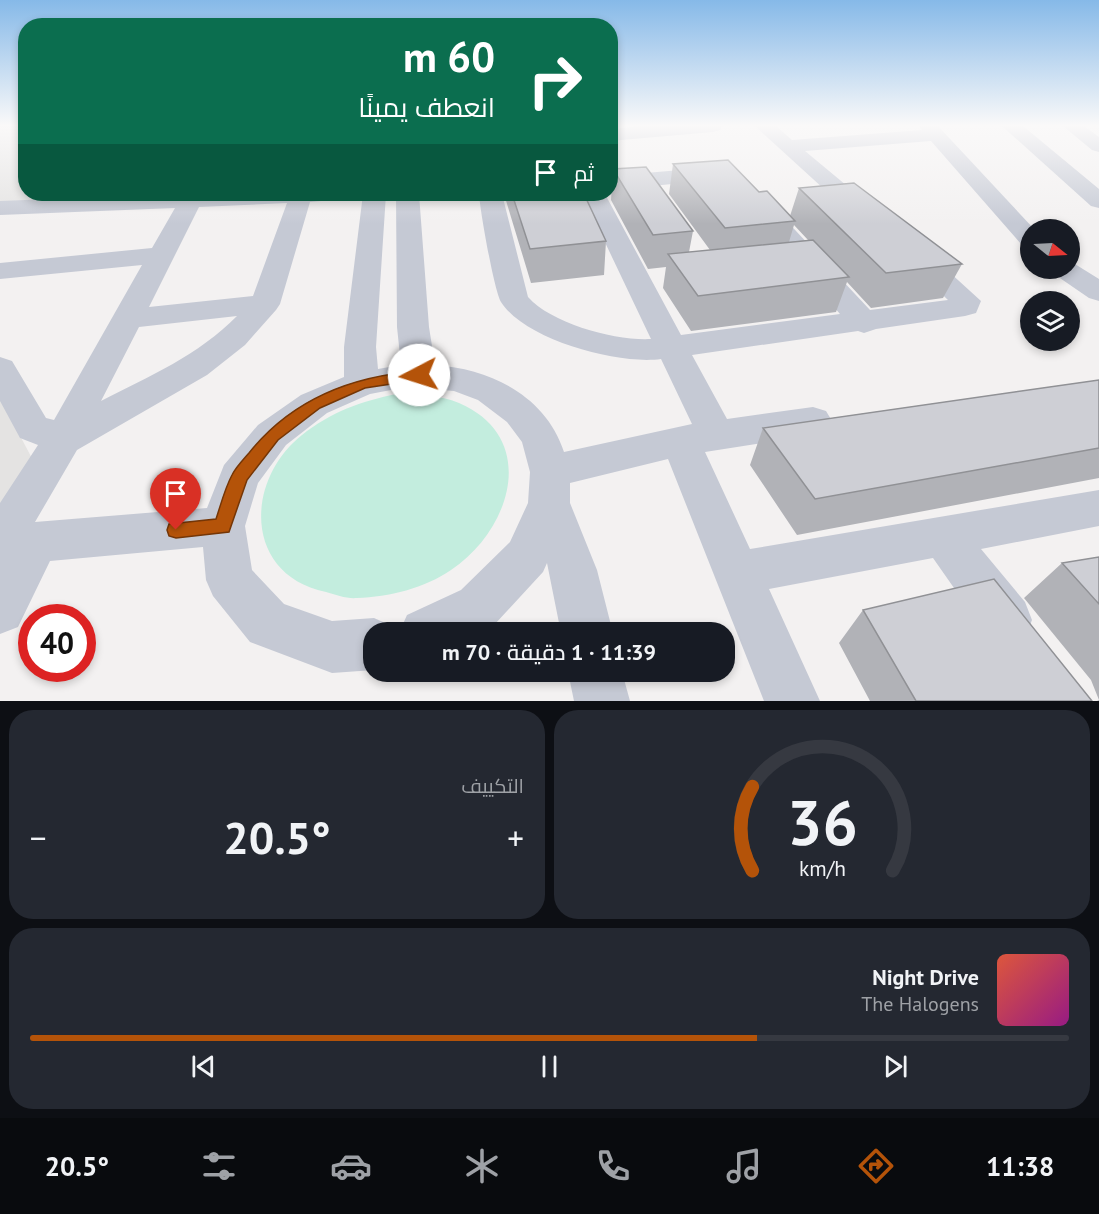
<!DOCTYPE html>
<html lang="ar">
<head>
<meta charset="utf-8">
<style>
	:root { --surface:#171b24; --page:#242831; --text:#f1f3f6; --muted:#9ea1a6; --line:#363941; --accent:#b45309 }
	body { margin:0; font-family:"PT Sans",Cairo,sans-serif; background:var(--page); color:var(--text); direction:rtl; height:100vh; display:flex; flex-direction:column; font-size:22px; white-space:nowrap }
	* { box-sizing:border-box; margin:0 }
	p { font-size:20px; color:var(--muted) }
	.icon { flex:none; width:33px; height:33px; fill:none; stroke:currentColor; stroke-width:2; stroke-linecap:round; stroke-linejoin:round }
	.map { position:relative; height:701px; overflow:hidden; direction:ltr }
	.panel { display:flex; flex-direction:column; gap:9px; padding:9px; background:#0d0f14; flex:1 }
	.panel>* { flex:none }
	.guide { position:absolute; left:18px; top:18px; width:600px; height:183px; border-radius:24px; box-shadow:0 3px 9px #0003; direction:rtl; background:#0b6e4f; color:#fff; overflow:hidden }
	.needle { width:39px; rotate:108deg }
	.tools { position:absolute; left:1020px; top:219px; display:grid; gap:12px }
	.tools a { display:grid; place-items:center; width:60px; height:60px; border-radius:50%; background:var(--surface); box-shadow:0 3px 9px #0003; font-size:30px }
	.speed { position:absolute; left:18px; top:604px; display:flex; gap:12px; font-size:30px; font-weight:700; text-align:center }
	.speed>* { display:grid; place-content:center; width:78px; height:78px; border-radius:50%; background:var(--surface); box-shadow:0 3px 9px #0003; line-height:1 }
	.speed .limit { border:9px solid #d22; background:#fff; color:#111 }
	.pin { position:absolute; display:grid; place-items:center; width:51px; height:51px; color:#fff; margin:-62px -26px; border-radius:50% 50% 50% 0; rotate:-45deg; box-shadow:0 0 6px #0007 }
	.pin .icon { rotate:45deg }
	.me { position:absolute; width:66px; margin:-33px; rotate:265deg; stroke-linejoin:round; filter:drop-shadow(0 0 4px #0008) }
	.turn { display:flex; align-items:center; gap:21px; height:126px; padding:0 24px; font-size:27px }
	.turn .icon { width:78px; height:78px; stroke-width:2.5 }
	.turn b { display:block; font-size:42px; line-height:51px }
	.then { display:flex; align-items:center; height:57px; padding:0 24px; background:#0003; gap:12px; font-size:22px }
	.big { font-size:45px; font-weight:600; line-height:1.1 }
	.panel .widget { flex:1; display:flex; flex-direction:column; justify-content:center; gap:9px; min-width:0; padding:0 21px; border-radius:24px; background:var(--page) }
	.panel .dial { align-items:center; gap:0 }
	.dial svg { height:156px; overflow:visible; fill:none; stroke:var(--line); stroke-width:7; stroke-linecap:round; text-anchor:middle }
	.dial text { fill:var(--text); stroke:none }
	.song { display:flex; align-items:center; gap:18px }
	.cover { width:72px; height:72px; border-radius:9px; background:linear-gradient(135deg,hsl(10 70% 55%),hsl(310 70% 35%)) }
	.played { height:6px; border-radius:3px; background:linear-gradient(90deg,var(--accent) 70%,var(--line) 70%) }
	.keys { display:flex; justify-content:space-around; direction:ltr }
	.heat { display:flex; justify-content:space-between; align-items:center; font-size:33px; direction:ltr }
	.panel .tiles { flex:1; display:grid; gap:9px; grid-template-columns:1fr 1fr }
	.widget:last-child { grid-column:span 2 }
	.trip { position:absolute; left:363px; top:622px; width:372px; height:60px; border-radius:24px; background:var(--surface); box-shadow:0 3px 9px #0003; font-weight:600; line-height:60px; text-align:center; direction:rtl }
	.tab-bar { display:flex; height:96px; justify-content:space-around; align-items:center; background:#090b0e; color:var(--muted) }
	.tab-bar .icon { width:42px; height:42px }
	.tab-bar .active { color:var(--accent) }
	.tab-bar b { font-size:27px; color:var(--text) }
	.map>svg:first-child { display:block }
	.education { fill:#e4e3e2 }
	.green { fill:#c3edde }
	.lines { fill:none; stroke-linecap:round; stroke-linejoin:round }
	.minor { fill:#c5c9d4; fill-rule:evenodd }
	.wall { fill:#b1b2b7; fill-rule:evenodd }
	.building { fill:#cecfd5; stroke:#909195; stroke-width:1.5 }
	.route { fill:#b45309; stroke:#753606; stroke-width:1.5 }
</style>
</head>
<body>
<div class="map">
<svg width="1099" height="701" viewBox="0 0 1099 701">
	<rect width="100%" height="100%" fill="#f3f1f1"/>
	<!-- education -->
	<path class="education" d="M0 126H25L26 194H180L176 200 0 206Z
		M0 398 44 481 0 563Z"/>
	<!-- green -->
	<path class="green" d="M397 394C418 395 440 395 459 403 540 438 511 530 451 570 425 588 389 597 357 598 347 599 336 595 326 592 244 575 244 481 302 435 331 412 361 401 397 394Z"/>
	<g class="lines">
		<!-- minor -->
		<path class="minor" d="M646 126H722L720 130 713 132 610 141V129Z
			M755 126H776L792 140 922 130 919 126H938L1035 230H1030V247L1021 244 931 141 805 151 876 210 879 215 876 220 867 222 858 220Z
			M1002 126H1023L1099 189V208L1091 206Z
			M1063 126H1084L1099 137V152L1092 150Z
			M716 167 724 169 727 174 724 179 610 190V176Z
			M179 194H347L343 199 310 202 280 304 276 310 245 345 207 375 77 450 35 522 207 508 224 465 258 425 301 395 344 377V347L363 194H386L376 347 378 369 401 365 397 327 396 194H419L429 327 435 365C491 369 546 396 564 452L692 424 661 359C618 365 525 340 501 302 494 290 480 210 479 194H502L528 297C552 324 616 341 651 339L582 194H605L681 335 840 314 747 205 751 200 759 198 767 200 870 310 948 300 902 256 905 250 915 248 925 250 981 301 976 313 965 316 876 329 864 333 858 331 692 355 727 419 813 407 826 411 832 421 826 431 813 435 705 452 750 549 1099 490V526L981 549 1025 602 1032 620 1025 638 1007 645 989 638 933 558 769 589 820 701H764L668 459 570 483V503L597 570 613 633H561L547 563 543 572 495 624 478 633H399L407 615 461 590 510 542 528 503 530 472 522 442 507 422 478 400 454 391 419 388 391 390 370 394 327 413 286 445 258 483 245 526 252 570 284 604 332 621 374 618 392 626 395 633H374V670L332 673 250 642 213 596 206 580 203 547 50 561 18 627 0 634V503L38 445 20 438 0 401V357L12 361 46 418 54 420 142 265 0 279V263L152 248 175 208 0 215V201ZM287 203 253 296 149 307 199 207ZM237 316C199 355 148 377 101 401L139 327Z
			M1070 261 1099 279V301L1089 298 1054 274 1050 268H1070Z
			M568 672H622L630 701H574Z"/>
	</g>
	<!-- wall -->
	<path class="wall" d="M673 164 759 192 790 216 799 188 962 264 943 298 871 308 847 282 836 312 691 331 663 288 666 267 648 269 611 200 613 169 693 231 689 252 710 250 669 194ZM794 225 808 240 789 242Z
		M504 194H584L606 241 604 275 531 283Z
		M1099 380V478L797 535 750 465 763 428Z
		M1099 557V701H1097L1099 700 1091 680 1024 598 1062 563Z
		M863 610 1092 701H870L839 643Z"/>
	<!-- building -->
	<path class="building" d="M728 160 759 192 767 191 795 221 725 228 673 164Z
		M646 167 693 231 653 235 613 169Z
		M854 183 962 264 886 273 799 188Z
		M512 194H584L606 241 530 249Z
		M813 240 849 277 698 296 668 254Z
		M1099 380V448L815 499 763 428Z
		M1099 557V604L1062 563Z
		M994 579 1092 701H916L863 610Z"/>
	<!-- sky -->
	<linearGradient id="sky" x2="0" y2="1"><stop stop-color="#86b9e8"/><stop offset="0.56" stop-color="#faf9f9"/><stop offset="1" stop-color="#faf9f9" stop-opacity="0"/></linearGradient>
	<rect width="1099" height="224" fill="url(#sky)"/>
	<!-- route -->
	<path class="route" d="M419 371 424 372 426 375 424 379 365 388 320 408 278 440 247 480 229 532 176 538 169 536 167 530 169 524 216 519C221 504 225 488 232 475 236 467 243 460 249 453 292 399 351 376 419 371Z"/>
</svg>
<div class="tools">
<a><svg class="needle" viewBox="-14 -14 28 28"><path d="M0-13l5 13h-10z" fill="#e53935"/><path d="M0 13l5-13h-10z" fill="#9ea1a6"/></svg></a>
<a><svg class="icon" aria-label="layers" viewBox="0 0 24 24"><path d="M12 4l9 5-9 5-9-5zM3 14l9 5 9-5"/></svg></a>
</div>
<div class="speed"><div class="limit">40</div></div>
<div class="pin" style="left:176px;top:530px;background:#d93025"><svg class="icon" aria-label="arrive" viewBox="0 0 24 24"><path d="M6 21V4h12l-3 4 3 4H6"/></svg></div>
<svg class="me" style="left:419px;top:375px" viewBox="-20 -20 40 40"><circle r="19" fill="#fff"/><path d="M0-13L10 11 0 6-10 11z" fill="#b45309"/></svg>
<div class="trip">11:39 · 1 دقيقة · 70 m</div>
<div class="guide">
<div class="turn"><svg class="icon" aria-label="right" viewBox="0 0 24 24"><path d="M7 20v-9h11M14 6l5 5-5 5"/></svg><div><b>60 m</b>انعطف يمينًا</div></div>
<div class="then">ثم<svg class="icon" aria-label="arrive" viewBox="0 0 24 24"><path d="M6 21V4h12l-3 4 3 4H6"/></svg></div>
</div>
</div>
<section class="panel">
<div class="tiles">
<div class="widget dial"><svg viewBox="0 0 100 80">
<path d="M14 69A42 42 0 1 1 86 69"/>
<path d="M14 69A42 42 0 0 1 14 26" stroke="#b45309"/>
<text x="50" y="56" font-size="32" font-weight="700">36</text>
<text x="50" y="72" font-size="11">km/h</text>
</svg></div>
<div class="widget"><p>التكييف</p>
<div class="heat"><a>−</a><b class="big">20.5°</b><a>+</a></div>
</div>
<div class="widget">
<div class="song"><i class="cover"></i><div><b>Night Drive</b><p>The Halogens</p></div></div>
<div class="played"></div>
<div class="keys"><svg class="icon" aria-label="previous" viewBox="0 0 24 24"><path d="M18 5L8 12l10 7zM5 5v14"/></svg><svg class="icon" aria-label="pause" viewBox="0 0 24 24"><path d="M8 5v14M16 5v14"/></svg><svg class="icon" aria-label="next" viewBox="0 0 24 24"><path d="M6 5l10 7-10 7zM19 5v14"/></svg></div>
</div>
</div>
</section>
<nav class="tab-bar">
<b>11:38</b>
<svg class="icon active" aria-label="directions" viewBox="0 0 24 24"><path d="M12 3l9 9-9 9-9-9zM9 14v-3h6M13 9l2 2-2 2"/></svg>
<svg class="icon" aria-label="music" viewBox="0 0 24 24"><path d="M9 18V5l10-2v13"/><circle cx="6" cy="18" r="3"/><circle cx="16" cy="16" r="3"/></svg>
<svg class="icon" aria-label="phone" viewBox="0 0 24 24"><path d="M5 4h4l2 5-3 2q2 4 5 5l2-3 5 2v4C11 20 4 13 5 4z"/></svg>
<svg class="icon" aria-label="climate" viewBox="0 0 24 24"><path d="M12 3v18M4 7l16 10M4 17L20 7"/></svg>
<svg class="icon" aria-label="car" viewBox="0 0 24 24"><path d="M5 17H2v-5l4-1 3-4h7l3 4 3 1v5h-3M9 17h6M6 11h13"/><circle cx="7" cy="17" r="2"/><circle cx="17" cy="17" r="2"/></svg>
<svg class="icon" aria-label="filters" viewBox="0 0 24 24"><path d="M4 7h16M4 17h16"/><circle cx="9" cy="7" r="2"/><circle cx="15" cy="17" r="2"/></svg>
<b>20.5°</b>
</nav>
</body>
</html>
